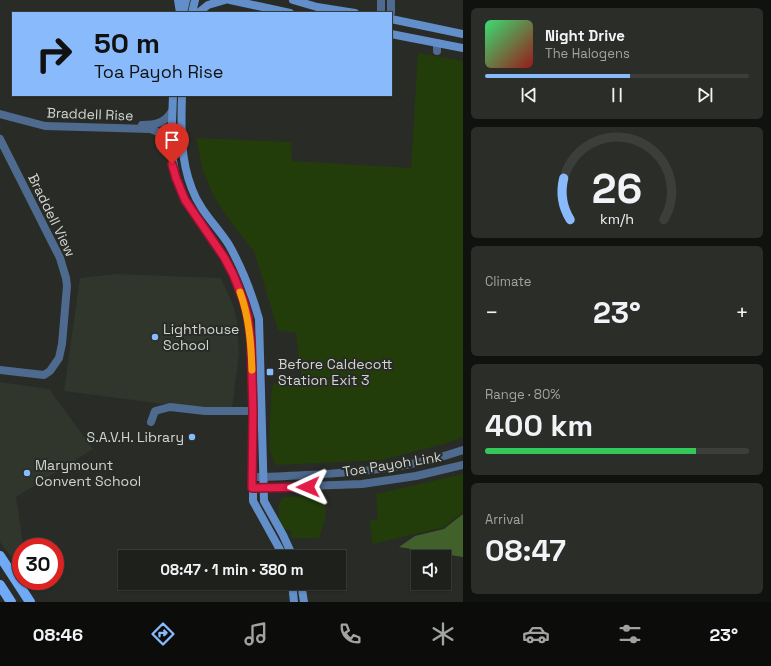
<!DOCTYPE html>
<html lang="en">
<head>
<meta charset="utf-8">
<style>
	:root { --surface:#1e201c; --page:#2b2d29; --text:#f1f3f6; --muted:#a1a3a3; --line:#3c3e3b; --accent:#89bafc }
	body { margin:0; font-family:"Space Grotesk",sans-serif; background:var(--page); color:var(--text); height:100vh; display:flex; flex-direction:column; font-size:15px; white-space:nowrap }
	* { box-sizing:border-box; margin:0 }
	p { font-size:13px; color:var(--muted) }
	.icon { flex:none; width:22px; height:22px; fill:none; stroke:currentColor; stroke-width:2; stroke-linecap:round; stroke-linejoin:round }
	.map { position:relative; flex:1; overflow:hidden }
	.drawer { display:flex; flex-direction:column; gap:8px; padding:8px; background:#10120f; width:308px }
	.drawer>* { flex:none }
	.hud { position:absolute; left:12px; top:12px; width:380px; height:84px; border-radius:0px; box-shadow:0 1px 3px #0004,0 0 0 1px var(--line); background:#89bafc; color:#111; overflow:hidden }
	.tools { position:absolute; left:411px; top:550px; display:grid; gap:8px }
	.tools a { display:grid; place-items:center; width:40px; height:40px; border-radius:0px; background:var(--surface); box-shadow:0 1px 3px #0004,0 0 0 1px var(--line); font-size:20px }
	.speed { position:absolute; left:12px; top:538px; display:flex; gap:8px; font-size:20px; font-weight:700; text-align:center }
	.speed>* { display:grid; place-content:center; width:52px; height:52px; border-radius:50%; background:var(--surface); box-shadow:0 1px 3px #0004,0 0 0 1px var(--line); line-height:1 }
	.speed .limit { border:6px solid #d22; background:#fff; color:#111 }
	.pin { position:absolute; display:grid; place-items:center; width:34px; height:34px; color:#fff; margin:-41px -17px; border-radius:50% 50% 50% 0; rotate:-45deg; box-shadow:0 0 4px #0007 }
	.pin .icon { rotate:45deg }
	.me { position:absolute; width:44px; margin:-22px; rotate:269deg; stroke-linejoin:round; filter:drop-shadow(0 0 3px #0008) }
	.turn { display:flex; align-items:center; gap:14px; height:84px; padding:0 16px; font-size:18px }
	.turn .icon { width:52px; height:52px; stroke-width:2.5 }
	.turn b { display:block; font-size:28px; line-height:34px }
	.big { font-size:30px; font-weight:700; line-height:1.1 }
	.drawer .widget { flex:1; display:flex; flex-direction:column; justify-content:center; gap:6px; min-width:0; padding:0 14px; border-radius:6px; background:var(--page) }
	.drawer .dial { align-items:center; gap:0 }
	.dial svg { height:104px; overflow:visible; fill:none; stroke:var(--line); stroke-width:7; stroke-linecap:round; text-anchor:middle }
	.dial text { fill:var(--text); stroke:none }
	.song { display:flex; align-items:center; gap:12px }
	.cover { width:48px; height:48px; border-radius:6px; background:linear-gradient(135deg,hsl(140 70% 55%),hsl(0 70% 35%)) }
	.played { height:4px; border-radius:2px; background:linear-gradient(90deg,var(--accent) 55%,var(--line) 55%) }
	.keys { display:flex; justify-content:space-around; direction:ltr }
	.heat { display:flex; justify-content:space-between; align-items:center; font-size:22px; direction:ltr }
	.charge { height:6px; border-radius:3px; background:linear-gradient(90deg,#34c759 80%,var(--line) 0) }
	.trip { position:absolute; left:118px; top:550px; width:228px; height:40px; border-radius:0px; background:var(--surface); box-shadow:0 1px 3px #0004,0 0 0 1px var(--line); font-weight:700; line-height:40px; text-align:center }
	.menu { display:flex; height:64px; justify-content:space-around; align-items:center; background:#0c0d0b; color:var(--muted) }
	.menu .icon { width:28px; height:28px }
	.menu .selected { color:var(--accent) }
	.menu b { font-size:18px; color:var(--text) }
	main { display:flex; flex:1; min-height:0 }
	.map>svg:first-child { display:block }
	.built { fill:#30362c }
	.green { fill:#233d0a }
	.forest { fill:#42612a }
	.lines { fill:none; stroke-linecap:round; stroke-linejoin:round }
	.street { stroke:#4f6a8f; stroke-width:8 }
	.secondary { stroke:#628ec9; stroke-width:8 }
	.primary { stroke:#70a9f5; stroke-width:10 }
	.route-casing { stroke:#92132f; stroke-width:10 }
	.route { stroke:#e11d48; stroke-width:7 }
	.slow { stroke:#f59e0b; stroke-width:7 }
	.poi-dot { fill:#89bafc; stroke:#282b26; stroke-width:1.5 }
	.labels { text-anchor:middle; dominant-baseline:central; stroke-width:4; stroke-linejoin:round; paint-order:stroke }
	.street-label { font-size:14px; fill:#d2d4d0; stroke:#282b26 }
	.poi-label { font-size:14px; fill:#d2d4d0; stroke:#282b26; text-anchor:start }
</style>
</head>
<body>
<main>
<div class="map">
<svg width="463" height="602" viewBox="0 0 463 602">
	<rect width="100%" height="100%" fill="#282b26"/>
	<!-- built -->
	<path class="built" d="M116 274 221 278 232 303 237 320 239 354 232 408 171 405 64 391 80 278Z
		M0 382 49 389 93 449 16 497 23 543V547H21V557L15 562 0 542Z"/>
	<!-- green -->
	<path class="green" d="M418 53 463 61V437L447 443 382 460 276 465 269 450 271 398 273 383H302L296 333 278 330 254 251 233 225 214 197 203 171 196 138 291 142 292 161 411 168Z
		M463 474V512L444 527 372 544 370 520 378 519 376 494Z
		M325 496V520L319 538H291V530H279V504L283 497Z"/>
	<!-- forest -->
	<path class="forest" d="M463 514V557L399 547 415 536 444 529Z"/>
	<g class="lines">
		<!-- street -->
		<path class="street" d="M381 13V0
			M391 13V0
			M437 51V43
			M0 114 45 126 150 129C163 133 165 137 171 149
			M142 125C156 125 165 123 172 111
			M0 139 60 258 66 278 67 286 62 344 59 358 50 371 44 375 0 370
			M151 422 155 411 170 407 205 411H253
			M253 477C271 477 289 476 307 475 361 472 412 468 463 450
			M252 488 362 484 416 476 463 465"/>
		<!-- secondary -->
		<path class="secondary" d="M178 0 180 13
			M230 0 290 13
			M293 0 317 7 355 13
			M183 13 186 0
			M192 13 195 0
			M198 13 208 5 225 0
			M391 19 463 34
			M391 34 463 48
			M173 95 171 149 176 178 185 201 224 257 233 274 239 287 248 317 251 342 253 411V501L284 557
			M182 95C181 127 180 159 192 189 200 211 217 226 229 245 242 268 252 294 259 319L264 501 283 535 293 557
			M292 583 294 602
			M301 583 304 602"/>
		<!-- primary -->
		<path class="primary" d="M0 556 30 602
			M0 585 11 602"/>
	</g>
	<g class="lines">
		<!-- route casing -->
		<g class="route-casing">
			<path id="route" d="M172 164 176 178 185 200 224 257 233 274 243 299 248 317 251 342 253 411 252 488 308 487"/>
		</g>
		<!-- route -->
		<use href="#route" class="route"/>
		<!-- slow -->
		<path class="slow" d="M240 292C249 317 251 343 252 370"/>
	</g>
	<!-- markers -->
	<g class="poi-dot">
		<circle cx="155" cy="337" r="4"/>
		<rect x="266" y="368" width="8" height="8" rx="2"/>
		<circle cx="192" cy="437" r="4"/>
		<circle cx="27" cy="473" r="4"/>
	</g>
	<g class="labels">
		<!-- street labels -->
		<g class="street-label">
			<text transform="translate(90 114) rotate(2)">Braddell Rise</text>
			<text transform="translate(52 215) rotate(64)">Braddell View</text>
			<text transform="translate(392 464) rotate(-9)">Toa Payoh Link</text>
		</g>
		<!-- poi labels -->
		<g class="poi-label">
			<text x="163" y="329">Lighthouse<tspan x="163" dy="16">School</tspan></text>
			<text x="278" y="364">Before Caldecott<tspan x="278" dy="16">Station Exit 3</tspan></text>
			<text x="184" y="437" text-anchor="end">S.A.V.H. Library</text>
			<text x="35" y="465">Marymount<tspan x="35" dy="16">Convent School</tspan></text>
		</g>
	</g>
</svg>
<div class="tools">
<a><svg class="icon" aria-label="sound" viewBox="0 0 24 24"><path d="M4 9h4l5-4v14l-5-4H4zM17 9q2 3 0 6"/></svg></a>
</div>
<div class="speed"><div class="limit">30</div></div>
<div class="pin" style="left:172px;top:164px;background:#d93025"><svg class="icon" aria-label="arrive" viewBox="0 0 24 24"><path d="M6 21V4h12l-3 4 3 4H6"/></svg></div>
<svg class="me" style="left:308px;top:487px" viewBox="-20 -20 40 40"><path d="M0-17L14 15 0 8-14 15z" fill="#e11d48" stroke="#fff" stroke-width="4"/></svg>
<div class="trip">08:47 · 1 min · 380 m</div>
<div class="hud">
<div class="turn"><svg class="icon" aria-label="right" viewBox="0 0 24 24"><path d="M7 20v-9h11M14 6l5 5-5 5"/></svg><div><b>50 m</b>Toa Payoh Rise</div></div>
</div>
</div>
<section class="drawer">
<div class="widget">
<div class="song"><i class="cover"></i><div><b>Night Drive</b><p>The Halogens</p></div></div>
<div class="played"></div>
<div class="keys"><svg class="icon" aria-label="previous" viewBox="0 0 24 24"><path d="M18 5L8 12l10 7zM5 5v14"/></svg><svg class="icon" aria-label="pause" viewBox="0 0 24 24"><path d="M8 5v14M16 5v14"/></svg><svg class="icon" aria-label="next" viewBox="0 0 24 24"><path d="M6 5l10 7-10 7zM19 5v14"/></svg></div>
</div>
<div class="widget dial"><svg viewBox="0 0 100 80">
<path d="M14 69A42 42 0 1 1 86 69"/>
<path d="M14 69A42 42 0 0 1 9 37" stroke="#89bafc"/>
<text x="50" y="56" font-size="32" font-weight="700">26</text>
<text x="50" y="72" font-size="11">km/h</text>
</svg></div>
<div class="widget"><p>Climate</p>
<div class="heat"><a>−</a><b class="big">23°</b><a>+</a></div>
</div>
<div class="widget"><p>Range · 80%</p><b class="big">400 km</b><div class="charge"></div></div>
<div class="widget"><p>Arrival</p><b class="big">08:47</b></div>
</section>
</main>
<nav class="menu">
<b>08:46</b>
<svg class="icon selected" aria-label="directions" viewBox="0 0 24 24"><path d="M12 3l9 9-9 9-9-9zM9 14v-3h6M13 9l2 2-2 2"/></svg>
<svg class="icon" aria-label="music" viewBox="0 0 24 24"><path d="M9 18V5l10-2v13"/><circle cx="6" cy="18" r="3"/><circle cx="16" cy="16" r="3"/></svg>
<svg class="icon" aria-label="phone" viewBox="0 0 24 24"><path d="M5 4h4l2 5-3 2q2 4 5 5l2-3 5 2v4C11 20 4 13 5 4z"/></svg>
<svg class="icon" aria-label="climate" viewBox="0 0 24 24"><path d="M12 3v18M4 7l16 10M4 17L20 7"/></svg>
<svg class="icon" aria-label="car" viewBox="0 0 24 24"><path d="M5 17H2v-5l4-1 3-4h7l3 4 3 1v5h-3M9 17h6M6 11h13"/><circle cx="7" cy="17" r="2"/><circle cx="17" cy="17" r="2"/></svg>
<svg class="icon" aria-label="filters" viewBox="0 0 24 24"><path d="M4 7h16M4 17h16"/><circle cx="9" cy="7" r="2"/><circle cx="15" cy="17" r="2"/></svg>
<b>23°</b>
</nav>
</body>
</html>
